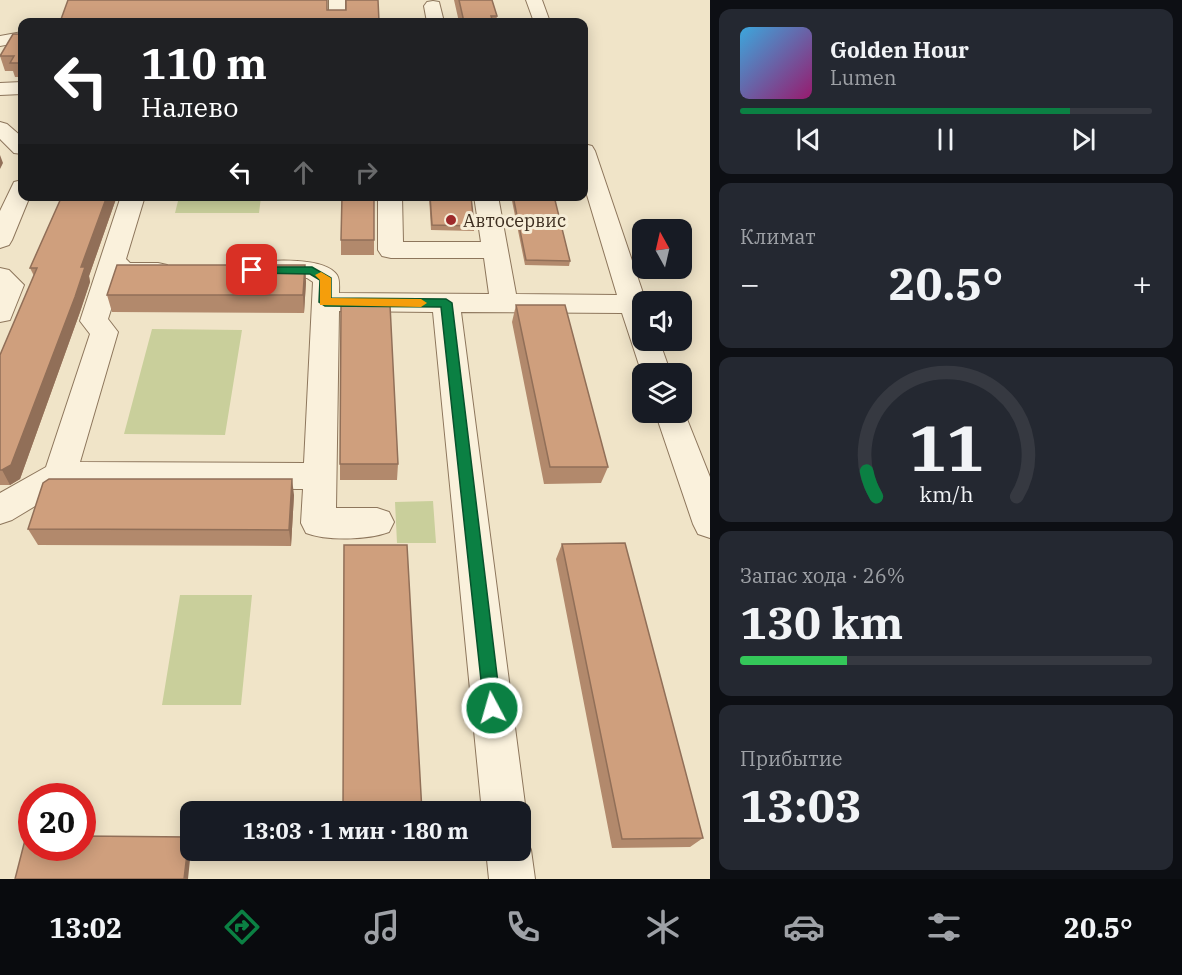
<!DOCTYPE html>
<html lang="ru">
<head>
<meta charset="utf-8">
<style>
	:root { --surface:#171b24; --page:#242831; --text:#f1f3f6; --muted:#9ea1a6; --line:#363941; --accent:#0b8043 }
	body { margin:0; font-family:"IBM Plex Serif",serif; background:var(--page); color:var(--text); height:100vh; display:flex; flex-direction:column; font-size:22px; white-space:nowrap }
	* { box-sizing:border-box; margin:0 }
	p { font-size:20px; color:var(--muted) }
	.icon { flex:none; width:33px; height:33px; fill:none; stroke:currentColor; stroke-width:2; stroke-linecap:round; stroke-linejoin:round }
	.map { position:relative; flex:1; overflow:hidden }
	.drawer { display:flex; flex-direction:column; gap:9px; padding:9px; background:#0d0f14; width:472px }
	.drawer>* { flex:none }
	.hud { position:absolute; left:18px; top:18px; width:570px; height:183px; border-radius:12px; box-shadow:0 3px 15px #0003; background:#202124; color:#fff; overflow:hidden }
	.needle { width:39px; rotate:352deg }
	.tools { position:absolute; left:632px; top:219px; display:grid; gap:12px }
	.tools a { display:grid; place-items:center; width:60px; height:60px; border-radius:12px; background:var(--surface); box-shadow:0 3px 15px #0003; font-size:30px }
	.speed { position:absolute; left:18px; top:783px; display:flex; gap:12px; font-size:30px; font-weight:700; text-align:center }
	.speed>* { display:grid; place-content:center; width:78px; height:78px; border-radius:50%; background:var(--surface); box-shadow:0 3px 15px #0003; line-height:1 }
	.speed .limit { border:9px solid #d22; background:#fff; color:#111 }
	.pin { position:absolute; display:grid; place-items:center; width:51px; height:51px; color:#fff; margin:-26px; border-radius:12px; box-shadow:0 3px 9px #0006 }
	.me { position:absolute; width:66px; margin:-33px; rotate:354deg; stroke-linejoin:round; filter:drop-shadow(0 0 4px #0008) }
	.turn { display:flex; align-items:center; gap:21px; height:126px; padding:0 24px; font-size:27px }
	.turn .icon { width:78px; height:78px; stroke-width:2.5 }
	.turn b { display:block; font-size:42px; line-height:51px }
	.lanes { display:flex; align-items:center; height:57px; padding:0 24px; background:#0003; justify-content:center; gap:30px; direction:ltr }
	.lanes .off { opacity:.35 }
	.big { font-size:45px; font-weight:700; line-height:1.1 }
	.drawer .tile { flex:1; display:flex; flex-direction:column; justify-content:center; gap:9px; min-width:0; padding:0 21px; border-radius:12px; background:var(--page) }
	.drawer .dial { align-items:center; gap:0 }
	.dial svg { height:156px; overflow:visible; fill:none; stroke:var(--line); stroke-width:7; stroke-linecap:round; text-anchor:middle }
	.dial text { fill:var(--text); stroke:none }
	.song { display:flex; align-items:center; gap:18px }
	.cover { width:72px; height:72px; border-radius:9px; background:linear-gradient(135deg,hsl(200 70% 55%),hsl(320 70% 35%)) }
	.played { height:6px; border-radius:3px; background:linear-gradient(90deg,var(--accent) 80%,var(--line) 80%) }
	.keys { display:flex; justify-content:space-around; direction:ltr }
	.heat { display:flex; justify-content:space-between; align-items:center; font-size:33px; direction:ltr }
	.charge { height:9px; border-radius:4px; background:linear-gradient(90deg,#34c759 26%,var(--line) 0) }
	.trip { position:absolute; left:180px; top:801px; width:351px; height:60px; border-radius:12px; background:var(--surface); box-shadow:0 3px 15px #0003; font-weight:700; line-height:60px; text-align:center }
	.tabs { display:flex; height:96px; justify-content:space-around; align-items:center; background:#090b0e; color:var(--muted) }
	.tabs .icon { width:42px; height:42px }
	.tabs .on { color:var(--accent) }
	.tabs b { font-size:27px; color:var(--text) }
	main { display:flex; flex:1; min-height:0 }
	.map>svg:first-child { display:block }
	.green { fill:#c9cf9b }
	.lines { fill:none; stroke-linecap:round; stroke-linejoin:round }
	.minor-casing { stroke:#8d765c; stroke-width:2 }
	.minor { fill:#faf1dc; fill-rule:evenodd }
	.wall { fill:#b2896c }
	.shaded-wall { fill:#916f58 }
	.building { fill:#cf9f7d; stroke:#916f58; stroke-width:1.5 }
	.route { fill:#0b8043; stroke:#07532c; stroke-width:1.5 }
	.slow { fill:#f59e0b }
	.poi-dot { fill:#9e2a2b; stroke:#f7eed8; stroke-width:2 }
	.labels { text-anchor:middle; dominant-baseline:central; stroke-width:6; stroke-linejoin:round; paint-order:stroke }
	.far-poi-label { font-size:18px; fill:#3d2e20; stroke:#f7eed8; text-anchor:start }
</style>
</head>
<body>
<main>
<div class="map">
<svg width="710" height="879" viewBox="0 0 710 879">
	<rect width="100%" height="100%" fill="#f0e4c8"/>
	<!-- green -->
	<path class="green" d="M179 197V196L261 197 259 213H175Z
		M152 329 242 330 225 435 124 434Z
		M433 501 436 543H397L395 502Z
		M180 595H252L241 705H162Z"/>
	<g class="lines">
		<!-- minor casing -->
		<g class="minor-casing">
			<path id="minor" d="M329 0H345V22H329Z
				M526 0H542L550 22H534Z
				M433 1 439 2 444 22H427L424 6 427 2Z
				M22 32V42L0 46V36Z
				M22 82V94L0 95V83Z
				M0 122 7 124 22 137V154L14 153 0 139Z
				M584 144 592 146 595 151 646 302H642V340H659L671 374H642L622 313 461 312 526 812 520 825V812H482L433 312 339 311 336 508H377L389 512 394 522 389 532C368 540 327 541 306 533L301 523 303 489 65 488 12 520 0 524V493L46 467 90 334 80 321 121 196H145L126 259 130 263H158L167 265 171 271 167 277 158 279 121 278 108 319 118 332 80 462 304 463 313 282 307 278H261L252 276 248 270 252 264C271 259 325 257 337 275 340 280 339 287 339 293L489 294 484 258H391L382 256 378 250V196H402L403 242H481L474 196H498L516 294 617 295 584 185Z
				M22 180V196H30L12 240 9 245 0 248V211L14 182Z
				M0 268 9 270 24 285 10 320 0 322Z
				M681 404 710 477V538L698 534 693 524 655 412H681Z
				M520 833 524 834 531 850 535 879H489L486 850H520Z"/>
		</g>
		<!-- minor -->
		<use href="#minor" class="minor"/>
	</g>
	<!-- wall -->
	<path class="wall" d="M454 0H492L497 16 496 22H459Z
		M22 34V77H15L13 71H5L0 56Z
		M62 196H117L89 276 90 282 80 312 20 479 10 485H0V355L34 276 30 268Z
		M429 196H471L474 226V231L431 230Z
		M511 196H554L570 261 569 266 525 265Z
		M341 240H374V255H341Z
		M305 265 306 282 304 313 112 312 107 295Z
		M516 305 608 467 601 483 544 484 512 322Z
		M340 464H398L397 480H340Z
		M294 495 291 546 38 545 28 529Z
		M562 544 703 838 690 847 612 848 556 559Z"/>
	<!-- shaded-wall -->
	<path class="shaded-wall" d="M0 155 3 163 0 169Z
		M107 196H117L89 276 90 282 80 312 20 479 10 485 2 470 81 267Z
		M305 265 306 282 304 313 303 295Z
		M292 479 294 495 291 546 289 530Z
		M189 837 190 839V850H191L188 879H184Z"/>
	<!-- building -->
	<path class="building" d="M68 0H327V10H346V0H378L379 22H60Z
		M459 0H492L497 16H491L493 22H464Z
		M13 34H22V63H10L14 56H0Z
		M62 196H107L81 267H85L75 297 11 465 2 470H0V355L37 268H30Z
		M342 196H374V240H341Z
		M430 196H471L474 226 432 225Z
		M513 196H554L570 261 526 260Z
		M117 265H305L303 295H107Z
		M390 305 398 464H340L341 306Z
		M516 305H565L608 467H550Z
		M49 479H292L289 530 28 529 43 483Z
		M625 543 703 838 622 839 562 544Z
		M344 545H407L422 812H343Z
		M26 836H32V848H82V836L189 837 184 879H15Z"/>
	<!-- route -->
	<path class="route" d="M252 267H312L331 278V298L446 299 452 303 501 708 499 714 492 717 486 714 484 708 441 307 325 306 319 302 320 280 310 274 248 273 246 270Z"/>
	<!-- slow -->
	<path class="slow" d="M321 272 331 278V298L421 299 427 303 421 307 320 305V280L315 275Z"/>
	<!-- markers -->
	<circle class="poi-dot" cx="451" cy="220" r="6"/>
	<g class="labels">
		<!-- far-poi labels -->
		<g class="far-poi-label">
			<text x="463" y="220">Автосервис</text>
		</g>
	</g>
</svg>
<div class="tools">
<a><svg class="needle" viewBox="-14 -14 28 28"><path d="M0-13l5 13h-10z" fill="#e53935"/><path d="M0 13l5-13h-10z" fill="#9ea1a6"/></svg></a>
<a><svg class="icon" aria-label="sound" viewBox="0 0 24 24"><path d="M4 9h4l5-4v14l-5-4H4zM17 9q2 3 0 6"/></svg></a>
<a><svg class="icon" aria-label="layers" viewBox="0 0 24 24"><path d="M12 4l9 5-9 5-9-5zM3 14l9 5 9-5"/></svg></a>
</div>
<div class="speed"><div class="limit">20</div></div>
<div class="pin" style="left:252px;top:270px;background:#d93025"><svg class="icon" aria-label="arrive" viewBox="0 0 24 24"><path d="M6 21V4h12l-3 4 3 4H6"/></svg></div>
<svg class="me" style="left:492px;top:708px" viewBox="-20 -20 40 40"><circle r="17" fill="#0b8043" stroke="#fff" stroke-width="3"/><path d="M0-11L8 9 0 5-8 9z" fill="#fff"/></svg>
<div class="trip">13:03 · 1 мин · 180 m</div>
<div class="hud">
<div class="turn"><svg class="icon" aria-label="left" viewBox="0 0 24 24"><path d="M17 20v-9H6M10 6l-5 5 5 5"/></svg><div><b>110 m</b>Налево</div></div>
<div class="lanes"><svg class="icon" aria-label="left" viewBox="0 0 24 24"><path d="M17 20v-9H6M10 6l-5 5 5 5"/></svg><svg class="icon off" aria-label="ahead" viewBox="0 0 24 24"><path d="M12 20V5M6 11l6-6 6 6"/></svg><svg class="icon off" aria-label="right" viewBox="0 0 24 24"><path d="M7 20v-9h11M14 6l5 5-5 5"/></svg></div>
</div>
</div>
<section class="drawer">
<div class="tile">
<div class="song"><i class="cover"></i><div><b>Golden Hour</b><p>Lumen</p></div></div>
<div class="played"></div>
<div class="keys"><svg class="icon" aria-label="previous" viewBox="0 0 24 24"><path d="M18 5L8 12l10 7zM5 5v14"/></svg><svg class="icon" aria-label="pause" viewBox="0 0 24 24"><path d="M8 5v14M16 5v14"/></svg><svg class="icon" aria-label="next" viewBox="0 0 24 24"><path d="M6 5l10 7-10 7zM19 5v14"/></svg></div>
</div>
<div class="tile"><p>Климат</p>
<div class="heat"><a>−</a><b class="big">20.5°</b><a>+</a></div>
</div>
<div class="tile dial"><svg viewBox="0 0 100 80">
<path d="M14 69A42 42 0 1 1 86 69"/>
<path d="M14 69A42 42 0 0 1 9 56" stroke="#0b8043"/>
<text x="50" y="56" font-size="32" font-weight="700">11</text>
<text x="50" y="72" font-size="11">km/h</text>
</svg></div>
<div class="tile"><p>Запас хода · 26%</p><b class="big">130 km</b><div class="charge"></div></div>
<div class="tile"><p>Прибытие</p><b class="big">13:03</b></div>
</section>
</main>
<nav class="tabs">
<b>13:02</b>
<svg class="icon on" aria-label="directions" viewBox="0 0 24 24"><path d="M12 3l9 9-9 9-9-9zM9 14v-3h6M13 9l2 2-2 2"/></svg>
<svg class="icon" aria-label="music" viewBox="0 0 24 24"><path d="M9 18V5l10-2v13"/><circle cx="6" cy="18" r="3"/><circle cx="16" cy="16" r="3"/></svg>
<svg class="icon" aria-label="phone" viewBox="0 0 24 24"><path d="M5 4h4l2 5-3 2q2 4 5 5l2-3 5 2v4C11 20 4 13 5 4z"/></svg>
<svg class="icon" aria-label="climate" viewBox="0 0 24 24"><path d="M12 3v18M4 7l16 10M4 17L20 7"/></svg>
<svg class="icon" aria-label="car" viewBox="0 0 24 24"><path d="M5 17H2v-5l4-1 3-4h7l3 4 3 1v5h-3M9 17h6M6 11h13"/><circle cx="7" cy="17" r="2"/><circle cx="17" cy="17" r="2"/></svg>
<svg class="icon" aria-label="filters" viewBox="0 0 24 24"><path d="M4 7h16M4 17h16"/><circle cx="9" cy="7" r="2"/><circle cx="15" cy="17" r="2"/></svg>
<b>20.5°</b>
</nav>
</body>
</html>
